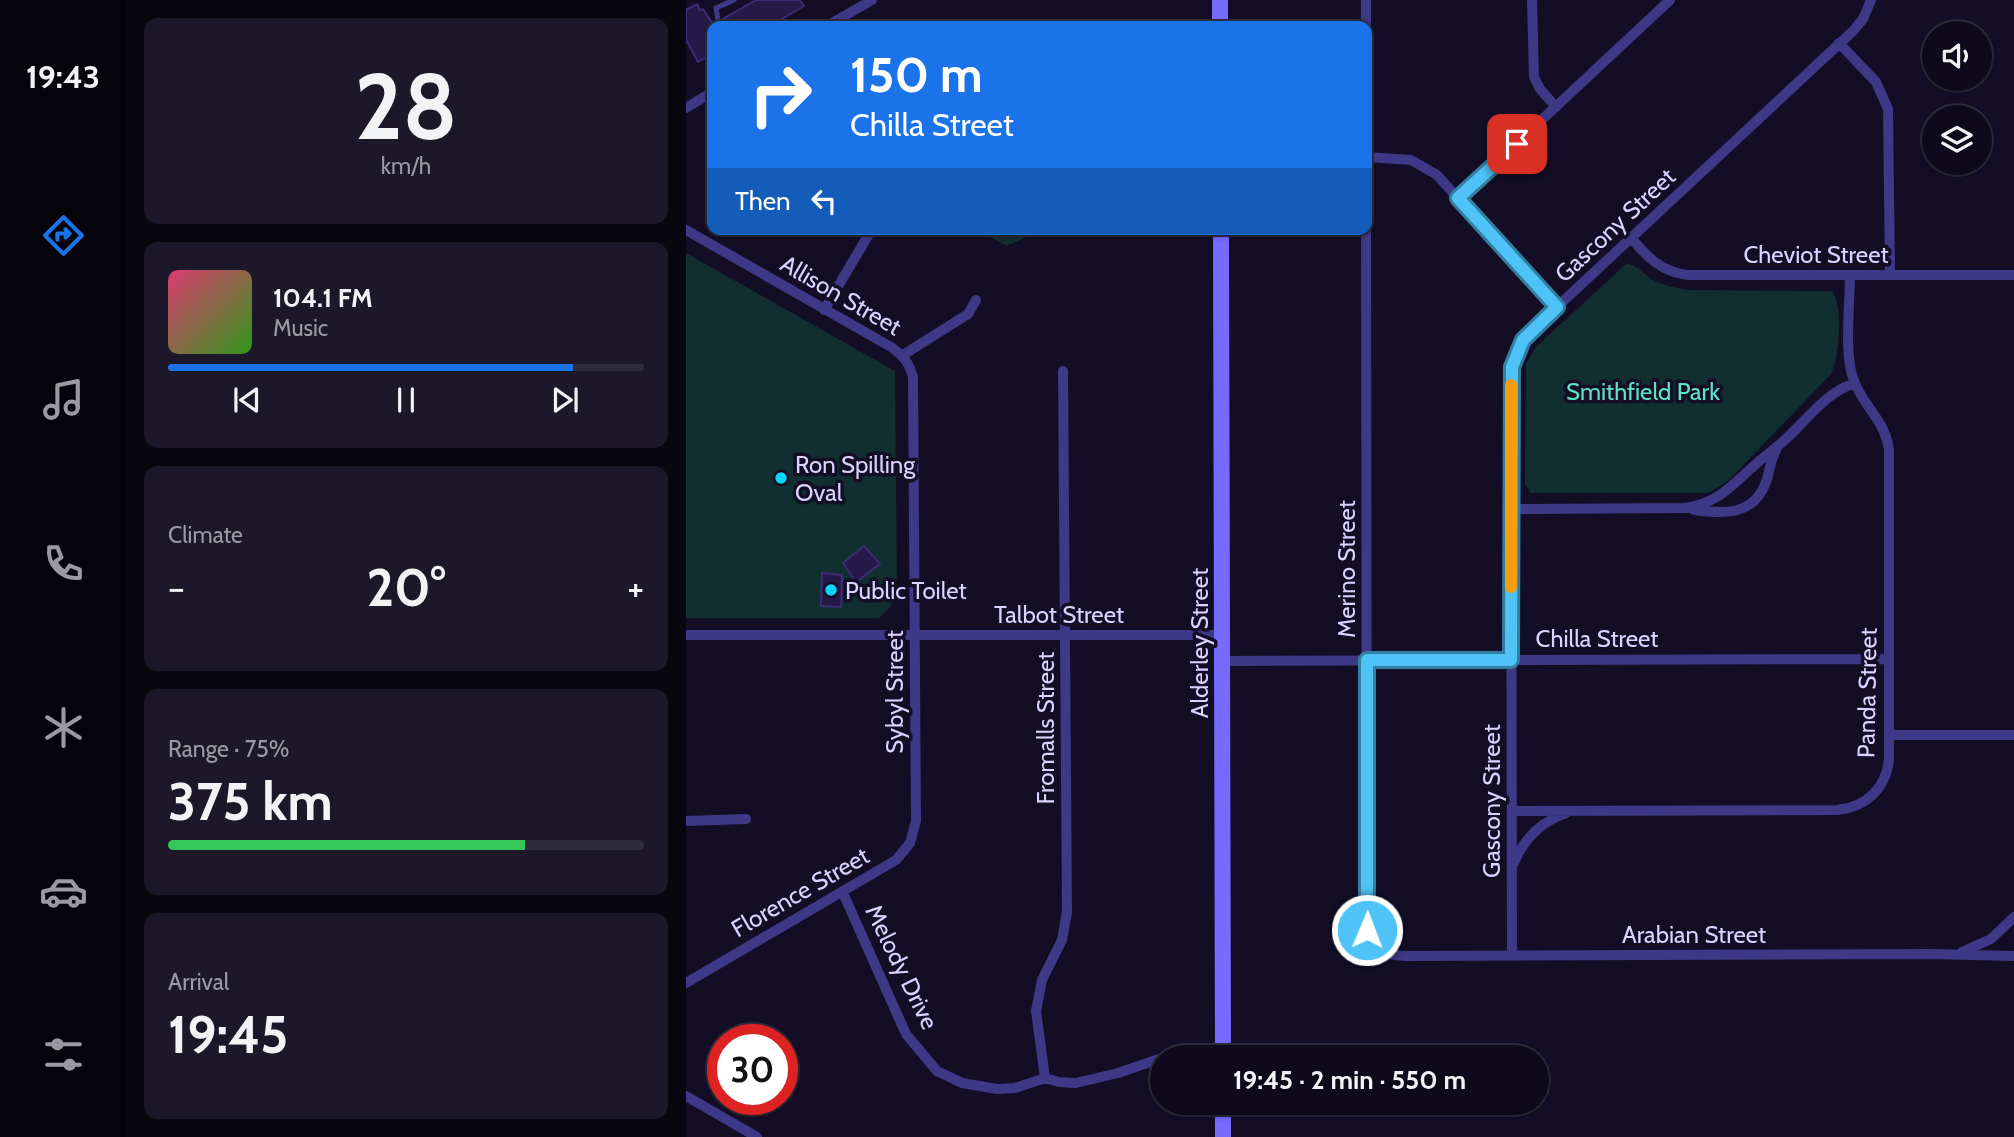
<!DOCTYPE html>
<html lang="en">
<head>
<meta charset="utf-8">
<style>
	:root { --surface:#0e0a1c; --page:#1c1829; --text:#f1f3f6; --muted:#9b9aa3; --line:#2e2b3b; --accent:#1a73e8 }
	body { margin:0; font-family:Cabin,sans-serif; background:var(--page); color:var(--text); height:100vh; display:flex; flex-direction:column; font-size:26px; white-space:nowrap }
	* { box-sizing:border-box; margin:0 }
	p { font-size:23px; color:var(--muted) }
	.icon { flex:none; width:38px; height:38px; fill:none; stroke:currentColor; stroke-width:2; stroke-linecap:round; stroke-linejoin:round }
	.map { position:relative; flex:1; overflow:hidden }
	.drawer { display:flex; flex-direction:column; gap:18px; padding:18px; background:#08060f; width:560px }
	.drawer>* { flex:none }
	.guide { position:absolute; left:21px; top:21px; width:665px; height:214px; border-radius:14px; box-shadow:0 2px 5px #0004,0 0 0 2px var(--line); background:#1a73e8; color:#fff; overflow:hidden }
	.tools { position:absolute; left:1236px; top:21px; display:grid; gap:14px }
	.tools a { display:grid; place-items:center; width:70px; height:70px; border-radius:50%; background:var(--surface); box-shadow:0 2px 5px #0004,0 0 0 2px var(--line); font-size:35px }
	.speed { position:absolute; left:21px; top:1024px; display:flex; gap:14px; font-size:35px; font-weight:700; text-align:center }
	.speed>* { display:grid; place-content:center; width:91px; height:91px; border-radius:50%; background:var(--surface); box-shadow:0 2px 5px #0004,0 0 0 2px var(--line); line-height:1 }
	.speed .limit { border:10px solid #d22; background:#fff; color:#111 }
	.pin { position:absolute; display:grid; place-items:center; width:60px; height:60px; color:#fff; margin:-30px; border-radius:14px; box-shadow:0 4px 10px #0006 }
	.me { position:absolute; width:77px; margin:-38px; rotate:1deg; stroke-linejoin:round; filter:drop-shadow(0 0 5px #0008) }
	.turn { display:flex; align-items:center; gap:24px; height:147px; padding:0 28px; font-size:32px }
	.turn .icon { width:91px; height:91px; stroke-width:2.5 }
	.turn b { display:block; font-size:49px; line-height:60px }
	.then { display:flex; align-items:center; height:66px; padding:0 28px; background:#0003; gap:14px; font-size:26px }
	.big { font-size:52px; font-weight:700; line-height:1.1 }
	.drawer .card { flex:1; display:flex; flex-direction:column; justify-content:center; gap:10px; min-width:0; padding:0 24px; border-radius:14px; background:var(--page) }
	.drawer .dial { align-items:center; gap:0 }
	.dial b { font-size:91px; line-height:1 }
	.song { display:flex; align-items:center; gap:21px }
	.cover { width:84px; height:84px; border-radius:10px; background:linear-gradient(135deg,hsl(340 70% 55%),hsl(110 70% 35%)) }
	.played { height:7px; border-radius:4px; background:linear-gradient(90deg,var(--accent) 85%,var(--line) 85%) }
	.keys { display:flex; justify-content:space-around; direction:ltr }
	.heat { display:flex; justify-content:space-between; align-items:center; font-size:38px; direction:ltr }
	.charge { height:10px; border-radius:5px; background:linear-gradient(90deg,#34c759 75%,var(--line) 0) }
	.trip { position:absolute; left:464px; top:1045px; width:399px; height:70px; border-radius:35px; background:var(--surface); box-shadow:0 2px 5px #0004,0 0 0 2px var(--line); font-weight:700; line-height:70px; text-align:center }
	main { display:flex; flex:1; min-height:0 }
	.tab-bar { display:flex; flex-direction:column; width:126px; justify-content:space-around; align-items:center; background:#06040b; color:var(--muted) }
	.tab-bar .icon { width:49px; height:49px }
	.tab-bar .on { color:var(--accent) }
	.tab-bar b { font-size:32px; color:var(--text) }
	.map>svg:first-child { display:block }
	.green { fill:#112f30 }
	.building { fill:#251a47; stroke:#3d2b74; stroke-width:2 }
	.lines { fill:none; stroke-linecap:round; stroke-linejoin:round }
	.lane { stroke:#3f3886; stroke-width:5 }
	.street { stroke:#3f3886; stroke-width:10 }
	.secondary { stroke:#766aff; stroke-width:16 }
	.route-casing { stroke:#337fa1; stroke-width:18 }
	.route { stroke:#4fc3f7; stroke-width:12 }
	.slow { stroke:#f59e0b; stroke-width:12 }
	.poi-dot { fill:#00d6fe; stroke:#130e26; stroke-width:2.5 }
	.labels { text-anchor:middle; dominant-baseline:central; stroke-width:7; stroke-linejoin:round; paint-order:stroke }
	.street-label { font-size:24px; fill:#dad3ff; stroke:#130e26 }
	.park-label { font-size:24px; fill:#5be3c8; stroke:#130e26 }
	.poi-label { font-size:24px; fill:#dad3ff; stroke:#130e26; text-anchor:start }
</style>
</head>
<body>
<main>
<nav class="tab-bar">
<b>19:43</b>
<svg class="icon on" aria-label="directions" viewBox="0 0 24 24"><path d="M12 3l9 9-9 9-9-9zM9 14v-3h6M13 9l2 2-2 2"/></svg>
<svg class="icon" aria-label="music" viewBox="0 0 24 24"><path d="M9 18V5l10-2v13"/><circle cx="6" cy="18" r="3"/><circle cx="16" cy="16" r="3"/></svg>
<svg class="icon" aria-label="phone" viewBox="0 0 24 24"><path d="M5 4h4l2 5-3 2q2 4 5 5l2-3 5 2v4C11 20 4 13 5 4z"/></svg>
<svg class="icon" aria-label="climate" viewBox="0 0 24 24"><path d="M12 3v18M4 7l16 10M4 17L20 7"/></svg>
<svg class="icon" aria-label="car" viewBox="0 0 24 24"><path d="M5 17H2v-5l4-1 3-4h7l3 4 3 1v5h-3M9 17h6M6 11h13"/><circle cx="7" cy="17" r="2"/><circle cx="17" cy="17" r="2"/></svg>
<svg class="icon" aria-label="filters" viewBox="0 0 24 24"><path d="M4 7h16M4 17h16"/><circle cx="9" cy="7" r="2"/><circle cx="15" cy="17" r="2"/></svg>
</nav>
<section class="drawer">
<div class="card dial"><b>28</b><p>km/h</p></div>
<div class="card">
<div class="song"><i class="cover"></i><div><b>104.1 FM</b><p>Music</p></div></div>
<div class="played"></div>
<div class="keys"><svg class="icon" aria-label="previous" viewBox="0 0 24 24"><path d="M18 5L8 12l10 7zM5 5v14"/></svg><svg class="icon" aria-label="pause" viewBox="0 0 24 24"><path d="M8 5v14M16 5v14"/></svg><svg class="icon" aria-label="next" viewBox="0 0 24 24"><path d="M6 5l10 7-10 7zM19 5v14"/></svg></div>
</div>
<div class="card"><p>Climate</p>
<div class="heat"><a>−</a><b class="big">20°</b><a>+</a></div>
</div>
<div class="card"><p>Range · 75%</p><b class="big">375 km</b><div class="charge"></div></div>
<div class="card"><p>Arrival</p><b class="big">19:45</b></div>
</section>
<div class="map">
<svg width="1328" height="1137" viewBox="0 0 1328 1137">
	<rect width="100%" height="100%" fill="#130e26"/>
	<!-- green -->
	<path class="green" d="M289 229H355V230L321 246Z
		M0 253 209 371 211 599 193 618H0Z
		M940 264C953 265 959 276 969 281 980 286 990 288 1002 290L1146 291C1157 303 1154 361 1144 375L1042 481 1022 493H845L839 484 840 363 851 346Z"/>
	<!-- building -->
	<path class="building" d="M70 0H114L118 6 84 26H38L37 19Z
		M11 4 14 10 17 9 28 26 26 54 12 62 0 40V10Z
		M178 546 194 564 170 582 157 563Z
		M136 573 156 575 155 607 135 606Z"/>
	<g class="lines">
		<!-- lane -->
		<path class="lane" d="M30 8 33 26
			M30 8 48 0"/>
		<!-- street -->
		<path class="street" d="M680 0V26
			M846 0 848 77 854 89 870 107
			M141 26 186 0
			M1153 43 1190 82 1202 109 1204 275
			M0 108 26 92
			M681 157 725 160 751 175 871 308
			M772 198 984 0
			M680 229 681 930C684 953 701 955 720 956L1245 954 1328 956
			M0 230 205 347C218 356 223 363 227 377L230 821 224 843 210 860 0 983
			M946 239C962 258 976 272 1002 275H1328
			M138 310 186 229
			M217 355 282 314 290 300
			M825 509 998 508C1031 505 1047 484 1070 464 1084 452 1097 443 1110 429 1128 411 1144 391 1169 383
			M1008 510C1037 514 1068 516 1080 482 1084 471 1084 461 1090 450
			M0 635H536
			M536 661 1203 659
			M1204 735H1328
			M826 811 1151 810C1180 807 1200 789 1203 759V450C1199 419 1176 406 1167 378 1158 353 1164 303 1164 275
			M0 821 60 819
			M828 863C838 838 855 822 880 813
			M157 893 220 1034 251 1071 276 1083 311 1089 329 1088 359 1078 373 1082 390 1083 432 1073 476 1058
			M1276 952 1305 939 1328 917
			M826 955 825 377 828 357 843 333 1167 31 1177 19 1185 0
			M479 1057 498 1053 537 1054
			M359 1078 350 1011 356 980 376 940 381 912 377 371
			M0 1096 71 1137"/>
		<!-- secondary -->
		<path class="secondary" d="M534 0V26
			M535 229 537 1057
			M537 1102V1137"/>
	</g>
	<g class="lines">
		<!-- route casing -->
		<g class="route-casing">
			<path id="route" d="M681 930V660H825L826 367 837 340 871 307 772 198 831 144"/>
		</g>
		<!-- route -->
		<use href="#route" class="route"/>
		<!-- slow -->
		<path class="slow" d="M825 385V587"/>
	</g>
	<!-- markers -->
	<g class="poi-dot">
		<circle cx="95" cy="478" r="7"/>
		<circle cx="145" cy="590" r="7"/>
	</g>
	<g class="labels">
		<!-- street labels -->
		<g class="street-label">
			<text transform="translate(929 225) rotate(-43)">Gascony Street</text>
			<text x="1130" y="254">Cheviot Street</text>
			<text transform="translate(155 295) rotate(30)">Allison Street</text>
			<text transform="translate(660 569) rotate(-90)">Merino Street</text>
			<text x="373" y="614">Talbot Street</text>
			<text x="911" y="638">Chilla Street</text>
			<text transform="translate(513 643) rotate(-90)">Alderley Street</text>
			<text transform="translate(208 692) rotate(-90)">Sybyl Street</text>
			<text transform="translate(1181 693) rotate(-89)">Panda Street</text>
			<text transform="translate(359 728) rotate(-90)">Fromalls Street</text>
			<text transform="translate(805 801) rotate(-90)">Gascony Street</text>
			<text transform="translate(114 892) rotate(-30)">Florence Street</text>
			<text x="1008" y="934">Arabian Street</text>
			<text transform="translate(216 967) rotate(64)">Melody Drive</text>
		</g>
		<!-- park labels -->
		<g class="park-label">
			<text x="957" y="391">Smithfield Park</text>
		</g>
		<!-- poi labels -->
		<g class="poi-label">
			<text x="109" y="464">Ron Spilling<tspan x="109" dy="28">Oval</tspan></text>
			<text x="159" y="590">Public Toilet</text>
		</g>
	</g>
</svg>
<div class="tools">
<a><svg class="icon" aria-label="sound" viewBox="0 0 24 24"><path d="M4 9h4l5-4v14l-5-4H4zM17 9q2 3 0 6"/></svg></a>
<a><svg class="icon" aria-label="layers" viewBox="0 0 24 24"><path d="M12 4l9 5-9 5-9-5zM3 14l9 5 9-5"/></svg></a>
</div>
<div class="speed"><div class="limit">30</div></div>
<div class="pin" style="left:831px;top:144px;background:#d93025"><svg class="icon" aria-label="arrive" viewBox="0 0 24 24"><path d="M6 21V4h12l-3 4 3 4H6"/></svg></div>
<svg class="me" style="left:681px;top:930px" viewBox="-20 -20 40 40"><circle r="17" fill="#4fc3f7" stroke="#fff" stroke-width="3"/><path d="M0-11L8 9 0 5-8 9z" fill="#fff"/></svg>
<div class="trip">19:45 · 2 min · 550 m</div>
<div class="guide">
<div class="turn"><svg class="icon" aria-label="right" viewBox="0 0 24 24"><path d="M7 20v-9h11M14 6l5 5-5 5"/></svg><div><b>150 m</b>Chilla Street</div></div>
<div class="then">Then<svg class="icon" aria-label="left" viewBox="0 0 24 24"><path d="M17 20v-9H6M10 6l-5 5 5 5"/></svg></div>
</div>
</div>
</main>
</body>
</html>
